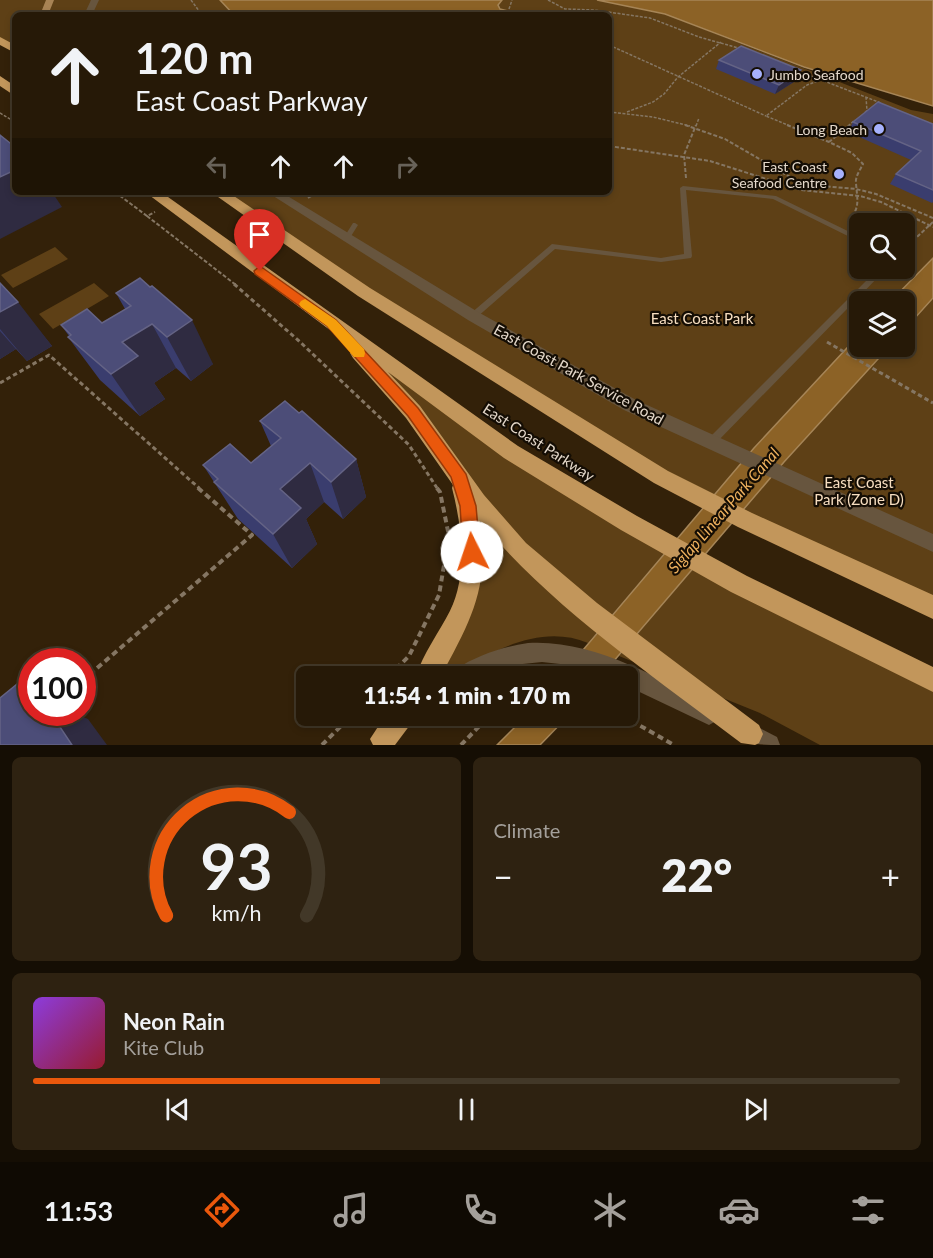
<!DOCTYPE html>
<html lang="en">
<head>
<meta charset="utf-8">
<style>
	:root { --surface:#261907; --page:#2e2211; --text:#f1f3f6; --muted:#a4a09b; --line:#423828; --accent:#ea580c }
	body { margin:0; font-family:Lato,sans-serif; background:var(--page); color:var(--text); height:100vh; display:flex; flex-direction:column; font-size:22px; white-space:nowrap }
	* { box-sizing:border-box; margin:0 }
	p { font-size:20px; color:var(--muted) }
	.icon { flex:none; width:33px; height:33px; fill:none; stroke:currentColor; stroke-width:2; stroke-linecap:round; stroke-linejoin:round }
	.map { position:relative; height:745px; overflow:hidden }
	.side { display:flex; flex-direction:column; gap:12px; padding:12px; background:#150e04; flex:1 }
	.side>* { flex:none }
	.top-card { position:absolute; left:12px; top:12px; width:600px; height:183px; border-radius:9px; box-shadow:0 3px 9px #0003,0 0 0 2px var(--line); background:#261907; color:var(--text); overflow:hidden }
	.controls { position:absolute; left:849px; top:213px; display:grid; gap:12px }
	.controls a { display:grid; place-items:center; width:66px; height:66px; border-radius:9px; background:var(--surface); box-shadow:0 3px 9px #0003,0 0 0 2px var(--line); font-size:30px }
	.speed { position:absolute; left:18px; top:648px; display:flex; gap:12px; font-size:30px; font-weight:700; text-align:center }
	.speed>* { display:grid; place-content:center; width:78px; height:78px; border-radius:50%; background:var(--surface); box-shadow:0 3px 9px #0003,0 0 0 2px var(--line); line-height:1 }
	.speed .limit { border:9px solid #d22; background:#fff; color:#111 }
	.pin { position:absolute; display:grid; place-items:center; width:51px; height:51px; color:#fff; margin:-62px -26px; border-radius:50% 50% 50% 0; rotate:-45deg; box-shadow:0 0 6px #0007 }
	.pin .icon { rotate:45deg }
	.me { position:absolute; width:66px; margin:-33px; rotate:356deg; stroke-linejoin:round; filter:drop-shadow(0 0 4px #0008) }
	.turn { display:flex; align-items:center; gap:21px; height:126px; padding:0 24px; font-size:27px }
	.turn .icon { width:78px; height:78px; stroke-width:2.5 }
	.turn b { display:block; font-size:42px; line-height:51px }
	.lanes { display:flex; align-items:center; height:57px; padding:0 24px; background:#0003; justify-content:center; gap:30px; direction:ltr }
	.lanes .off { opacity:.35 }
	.big { font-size:45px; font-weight:800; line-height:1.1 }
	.side .tile { flex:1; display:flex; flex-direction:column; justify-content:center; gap:9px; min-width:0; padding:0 21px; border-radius:9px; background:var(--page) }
	.side .dial { align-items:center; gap:0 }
	.dial svg { height:156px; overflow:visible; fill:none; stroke:var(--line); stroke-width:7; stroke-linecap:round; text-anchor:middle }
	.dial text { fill:var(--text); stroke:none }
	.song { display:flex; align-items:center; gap:18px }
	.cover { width:72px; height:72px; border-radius:9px; background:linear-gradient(135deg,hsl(270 70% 55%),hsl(350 70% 35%)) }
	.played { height:6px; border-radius:3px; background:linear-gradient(90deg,var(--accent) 40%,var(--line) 40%) }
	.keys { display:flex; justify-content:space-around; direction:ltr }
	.heat { display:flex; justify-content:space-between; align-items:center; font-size:33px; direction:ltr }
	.side .tiles { flex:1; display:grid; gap:12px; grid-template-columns:1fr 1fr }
	.tile:last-child { grid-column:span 2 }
	.trip { position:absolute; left:296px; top:666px; width:342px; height:60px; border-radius:9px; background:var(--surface); box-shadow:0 3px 9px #0003,0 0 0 2px var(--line); font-weight:800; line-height:60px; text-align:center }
	.tabs { display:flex; height:96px; justify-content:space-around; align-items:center; background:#0f0a03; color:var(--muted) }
	.tabs .icon { width:42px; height:42px }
	.tabs .current { color:var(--accent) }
	.tabs b { font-size:27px; color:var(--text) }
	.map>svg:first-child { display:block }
	.green { fill:#5e4016; fill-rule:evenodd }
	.water { fill:#8c6226; stroke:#a68557; stroke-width:1.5 }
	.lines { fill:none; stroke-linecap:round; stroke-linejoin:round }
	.path-far3 { stroke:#857663; stroke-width:1.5; stroke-dasharray:3 1.5; stroke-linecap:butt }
	.path-far2 { stroke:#857663; stroke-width:2; stroke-dasharray:4 2; stroke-linecap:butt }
	.path-far1 { stroke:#857663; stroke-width:3; stroke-dasharray:4.5 3; stroke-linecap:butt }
	.path { stroke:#857663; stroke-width:4; stroke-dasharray:6 4; stroke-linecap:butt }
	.service { fill:#67553e; fill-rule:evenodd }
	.minor { fill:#67553e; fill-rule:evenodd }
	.tertiary { fill:#67553e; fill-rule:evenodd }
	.primary { fill:#a88354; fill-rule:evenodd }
	.motorway { fill:#c2965b; fill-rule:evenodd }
	.wall { fill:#3a3d6e }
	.shaded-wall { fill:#2f2b41 }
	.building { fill:#4c4d78; stroke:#646385; stroke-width:1.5 }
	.route { fill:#ea580c; stroke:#983908; stroke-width:1.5 }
	.slow { fill:#f59e0b }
	.poi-dot { fill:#a6b1fc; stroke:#140d04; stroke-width:2 }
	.labels { text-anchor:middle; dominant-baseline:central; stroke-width:4.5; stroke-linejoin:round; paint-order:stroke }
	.far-poi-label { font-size:14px; fill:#e4d8ca; stroke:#140d04; text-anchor:end }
	.park-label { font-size:15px; fill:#f7dec0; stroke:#140d04 }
	.street-label { font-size:15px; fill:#e4d8ca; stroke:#140d04 }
	.water-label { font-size:16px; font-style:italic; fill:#eeb15e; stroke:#140d04 }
</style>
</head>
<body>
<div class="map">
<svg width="933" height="745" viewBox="0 0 933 745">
	<rect width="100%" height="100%" fill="#332109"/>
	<!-- green -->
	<path class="green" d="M0 0H597L665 14 911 110 933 114V605L662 477 218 192H609V15H15V51L0 40ZM860 224H904V268H860ZM860 302H904V346H860Z
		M55 247 68 259 13 288 1 275Z
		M94 283 109 296 53 329 39 314Z
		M328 324 639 526 672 544 588 643C553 628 515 640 483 658 473 664 461 673 451 676 440 679 425 676 414 676L428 657 455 600 465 568 460 500 436 450Z
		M701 559 933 675V745H820L760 713 619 656Z"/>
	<!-- water -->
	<path class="water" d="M220 0H502L498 5 500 9 525 15H234Z
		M597 0H933V106L804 67 665 14Z
		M933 258V298L905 329 904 302 891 301Z
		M859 335 860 346 889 347 784 462 601 676H561L754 448Z
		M526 716H568L540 745H497Z"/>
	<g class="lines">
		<!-- path-far3 -->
		<path class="path-far3" d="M191 0 202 15
			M548 0 565 9 594 10 650 18 699 37 742 49
			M509 9 512 0
			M609 45 766 116
			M798 71 881 103
			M609 112 653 117 690 126
			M627 112 653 102 664 94 678 77 721 42
			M865 112 867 111 866 97
			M0 113 15 122
			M696 126 699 118
			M790 126 766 116 807 85 821 80
			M848 126 855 120"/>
		<!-- path-far2 -->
		<path class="path-far2" d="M685 125 725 139 797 181 811 185 856 189 876 194 933 218
			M787 125 829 142
			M609 146 710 161 801 190 860 196 881 202 933 227
			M686 178 684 155 696 125
			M774 182 784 174
			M115 192 147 216 155 212
			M308 198 318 192
			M147 216 236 285
			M848 221C861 208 857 199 856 183 855 177 860 170 863 164L852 153 829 142 850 125
			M904 249 933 222"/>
		<!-- path-far1 -->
		<path class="path-far1" d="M234 284 299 341 409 445 437 488
			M827 342 933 403
			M0 383 49 355 199 488"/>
		<!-- path -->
		<path class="path" d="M389 676 409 656 439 595 449 536 440 492 436 487
			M82 681 252 535 197 487
			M623 716 674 745
			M322 745 351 716
			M461 745 489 716"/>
		<!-- service -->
		<path class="service" d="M683 186 776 196 860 237V242L773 199 686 190 692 256 691 258 661 262 555 249 476 318H470L469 316 470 314 552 244 661 258 684 254 680 188Z
			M353 223H355L358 225 348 241H344L343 239Z
			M879 268H887L714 445 711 446 708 445 707 442 708 439Z"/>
		<!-- minor -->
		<path class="minor" d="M91 0H99L92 15H84Z
			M267 192H281L478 312 636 400 933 534V552L624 410 468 320Z
			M528 643C594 639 659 679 716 707L720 714 716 721 709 725 627 686V676H604L569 665 542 662 513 665 481 676H453L456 669C478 655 502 647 528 643Z"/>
		<!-- tertiary -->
		<path class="tertiary" d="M750 723 777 737 780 745C765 745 746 745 739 734L742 726Z"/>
		<!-- primary -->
		<path class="primary" d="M46 0H54L48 15H40Z"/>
		<!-- motorway -->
		<path class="motorway" d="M0 37 15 45V53L0 45Z
			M0 76 15 86V96L0 86Z
			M145 192H161L518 446 637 516 747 576 933 667V692L731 592 621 530 504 458 388 372 420 406 484 495 526 543 597 603 759 725 763 734 759 743 755 745 741 743C651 674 553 609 480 521 490 587 471 620 441 676H416C423 654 439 632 450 611 468 574 462 527 452 488L453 485 406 418 353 358 350 353 354 348Z
			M211 192H228L370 288 668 471 752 513 933 595V619L738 527 654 483 358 296Z
			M385 716H414L410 725 395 745H373L370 739Z"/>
	</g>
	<!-- wall -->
	<path class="wall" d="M719 60 797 80 775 94 716 69Z
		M853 122 933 124V202L932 203 890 184 896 174 911 160 848 132Z
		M0 283 52 346 27 361 16 349 0 359Z
		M116 293 213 364 191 381 176 368 154 383 165 399 140 416 100 380 68 337 69 336 61 325 102 323 125 309Z
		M260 421 356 459 366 497 343 519 324 502 306 519 317 544 292 568 238 519 203 465 251 463 271 446Z"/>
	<!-- shaded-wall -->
	<path class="shaded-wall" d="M801 70 797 80 775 94 779 85Z
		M15 170V192H52L62 207 0 239V177Z
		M18 302 52 346 27 361 0 329V312Z
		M192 320 213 364 191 381 167 337Z
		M152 324 176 368 154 383 165 399 140 416 111 374 122 342Z
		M0 331 16 349 0 359Z
		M356 459 366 497 343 519 331 482Z
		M310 463 324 502 306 519 317 544 292 568 273 534 280 489Z
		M22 680 32 684V694Z
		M50 712H79L81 716 88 719 107 745H72Z"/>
	<!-- building -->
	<path class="building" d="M741 46 801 70 779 85 719 60Z
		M878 102 933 124V190L896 174 921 151 853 122Z
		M0 135 15 147V170L0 177Z
		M140 278 150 287 152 286 192 320 167 337 152 324 122 342 138 356 111 374 68 337 71 335 61 325 87 309 102 323 131 306 116 293Z
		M0 283 18 302 0 312Z
		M285 401 299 413 302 411 356 459 331 482 310 463 280 489 301 508 273 534 214 482 218 479 203 465 230 444 251 463 281 438 260 421Z
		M22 680 32 694V712H50L72 745H0V698Z"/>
	<!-- route -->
	<path class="route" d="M260 266 336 320 418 408 466 474 476 506 480 552 477 558 472 560 466 558 463 552 460 506 451 477 408 416 327 326 255 274 254 271Z"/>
	<!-- slow -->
	<path class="slow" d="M305 299 336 320 364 349 365 353 364 357H354L327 326 301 307 299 304 301 301Z"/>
	<!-- markers -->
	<g class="poi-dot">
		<circle cx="757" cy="74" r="6"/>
		<circle cx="879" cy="129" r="6"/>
		<circle cx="839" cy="174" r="6"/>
	</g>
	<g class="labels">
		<!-- far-poi labels -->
		<g class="far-poi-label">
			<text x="769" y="74" text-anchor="start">Jumbo Seafood</text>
			<text x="867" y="129">Long Beach</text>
			<text x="827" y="166">East Coast<tspan x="827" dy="16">Seafood Centre</tspan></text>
		</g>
		<!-- park labels -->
		<g class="park-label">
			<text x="702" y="318">East Coast Park</text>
			<text x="859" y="482">East Coast<tspan x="859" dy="17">Park (Zone D)</tspan></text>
		</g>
		<!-- street labels -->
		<g class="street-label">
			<text transform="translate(579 374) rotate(29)">East Coast Park Service Road</text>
			<text transform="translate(539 442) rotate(33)">East Coast Parkway</text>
		</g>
		<!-- water labels -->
		<g class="water-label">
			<text transform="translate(723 510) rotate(-49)">Siglap Linear Park Canal</text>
		</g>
	</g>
</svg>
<div class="controls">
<a><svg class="icon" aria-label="search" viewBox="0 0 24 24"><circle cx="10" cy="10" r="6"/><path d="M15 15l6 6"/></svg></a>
<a><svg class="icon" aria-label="layers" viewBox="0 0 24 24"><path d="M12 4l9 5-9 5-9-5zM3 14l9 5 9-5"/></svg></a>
</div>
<div class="speed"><div class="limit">100</div></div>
<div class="pin" style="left:260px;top:271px;background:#d93025"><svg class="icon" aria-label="arrive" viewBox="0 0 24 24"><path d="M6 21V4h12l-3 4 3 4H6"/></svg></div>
<svg class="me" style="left:472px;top:552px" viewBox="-20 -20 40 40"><circle r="19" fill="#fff"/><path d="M0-13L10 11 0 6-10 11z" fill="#ea580c"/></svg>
<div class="trip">11:54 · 1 min · 170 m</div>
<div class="top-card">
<div class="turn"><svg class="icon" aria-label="ahead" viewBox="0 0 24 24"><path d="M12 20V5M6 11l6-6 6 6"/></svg><div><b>120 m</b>East Coast Parkway</div></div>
<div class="lanes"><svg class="icon off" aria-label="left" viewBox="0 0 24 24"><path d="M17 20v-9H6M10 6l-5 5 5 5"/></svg><svg class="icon" aria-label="ahead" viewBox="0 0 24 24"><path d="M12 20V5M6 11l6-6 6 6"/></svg><svg class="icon" aria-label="ahead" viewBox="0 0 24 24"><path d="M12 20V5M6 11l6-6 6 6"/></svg><svg class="icon off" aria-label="right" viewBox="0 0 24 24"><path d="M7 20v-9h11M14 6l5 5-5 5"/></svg></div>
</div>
</div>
<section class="side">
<div class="tiles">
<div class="tile dial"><svg viewBox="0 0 100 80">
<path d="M14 69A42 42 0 1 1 86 69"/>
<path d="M14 69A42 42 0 0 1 77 16" stroke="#ea580c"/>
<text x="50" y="56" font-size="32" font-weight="700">93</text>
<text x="50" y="72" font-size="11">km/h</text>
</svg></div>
<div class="tile"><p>Climate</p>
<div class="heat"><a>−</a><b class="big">22°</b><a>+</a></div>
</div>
<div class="tile">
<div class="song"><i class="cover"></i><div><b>Neon Rain</b><p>Kite Club</p></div></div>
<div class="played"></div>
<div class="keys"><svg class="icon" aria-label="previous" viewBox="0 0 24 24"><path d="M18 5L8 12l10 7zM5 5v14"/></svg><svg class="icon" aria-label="pause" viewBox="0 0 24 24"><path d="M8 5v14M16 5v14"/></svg><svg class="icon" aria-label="next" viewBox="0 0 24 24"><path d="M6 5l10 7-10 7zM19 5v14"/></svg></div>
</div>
</div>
</section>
<nav class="tabs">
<b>11:53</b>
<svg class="icon current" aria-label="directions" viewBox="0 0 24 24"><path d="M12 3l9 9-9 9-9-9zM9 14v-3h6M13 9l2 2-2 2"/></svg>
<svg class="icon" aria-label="music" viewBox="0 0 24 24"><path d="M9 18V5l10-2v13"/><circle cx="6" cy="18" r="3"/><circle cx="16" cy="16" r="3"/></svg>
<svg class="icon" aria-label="phone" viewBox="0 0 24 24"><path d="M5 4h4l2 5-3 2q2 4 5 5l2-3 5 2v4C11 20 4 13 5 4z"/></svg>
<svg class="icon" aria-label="climate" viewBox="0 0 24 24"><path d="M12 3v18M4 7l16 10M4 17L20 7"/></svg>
<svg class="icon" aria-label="car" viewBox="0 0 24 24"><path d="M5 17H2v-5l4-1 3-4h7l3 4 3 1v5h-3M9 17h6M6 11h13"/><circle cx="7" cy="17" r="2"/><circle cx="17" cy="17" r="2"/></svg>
<svg class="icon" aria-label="filters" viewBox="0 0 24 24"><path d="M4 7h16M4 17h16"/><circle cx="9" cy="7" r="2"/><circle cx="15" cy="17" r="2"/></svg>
</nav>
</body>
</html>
